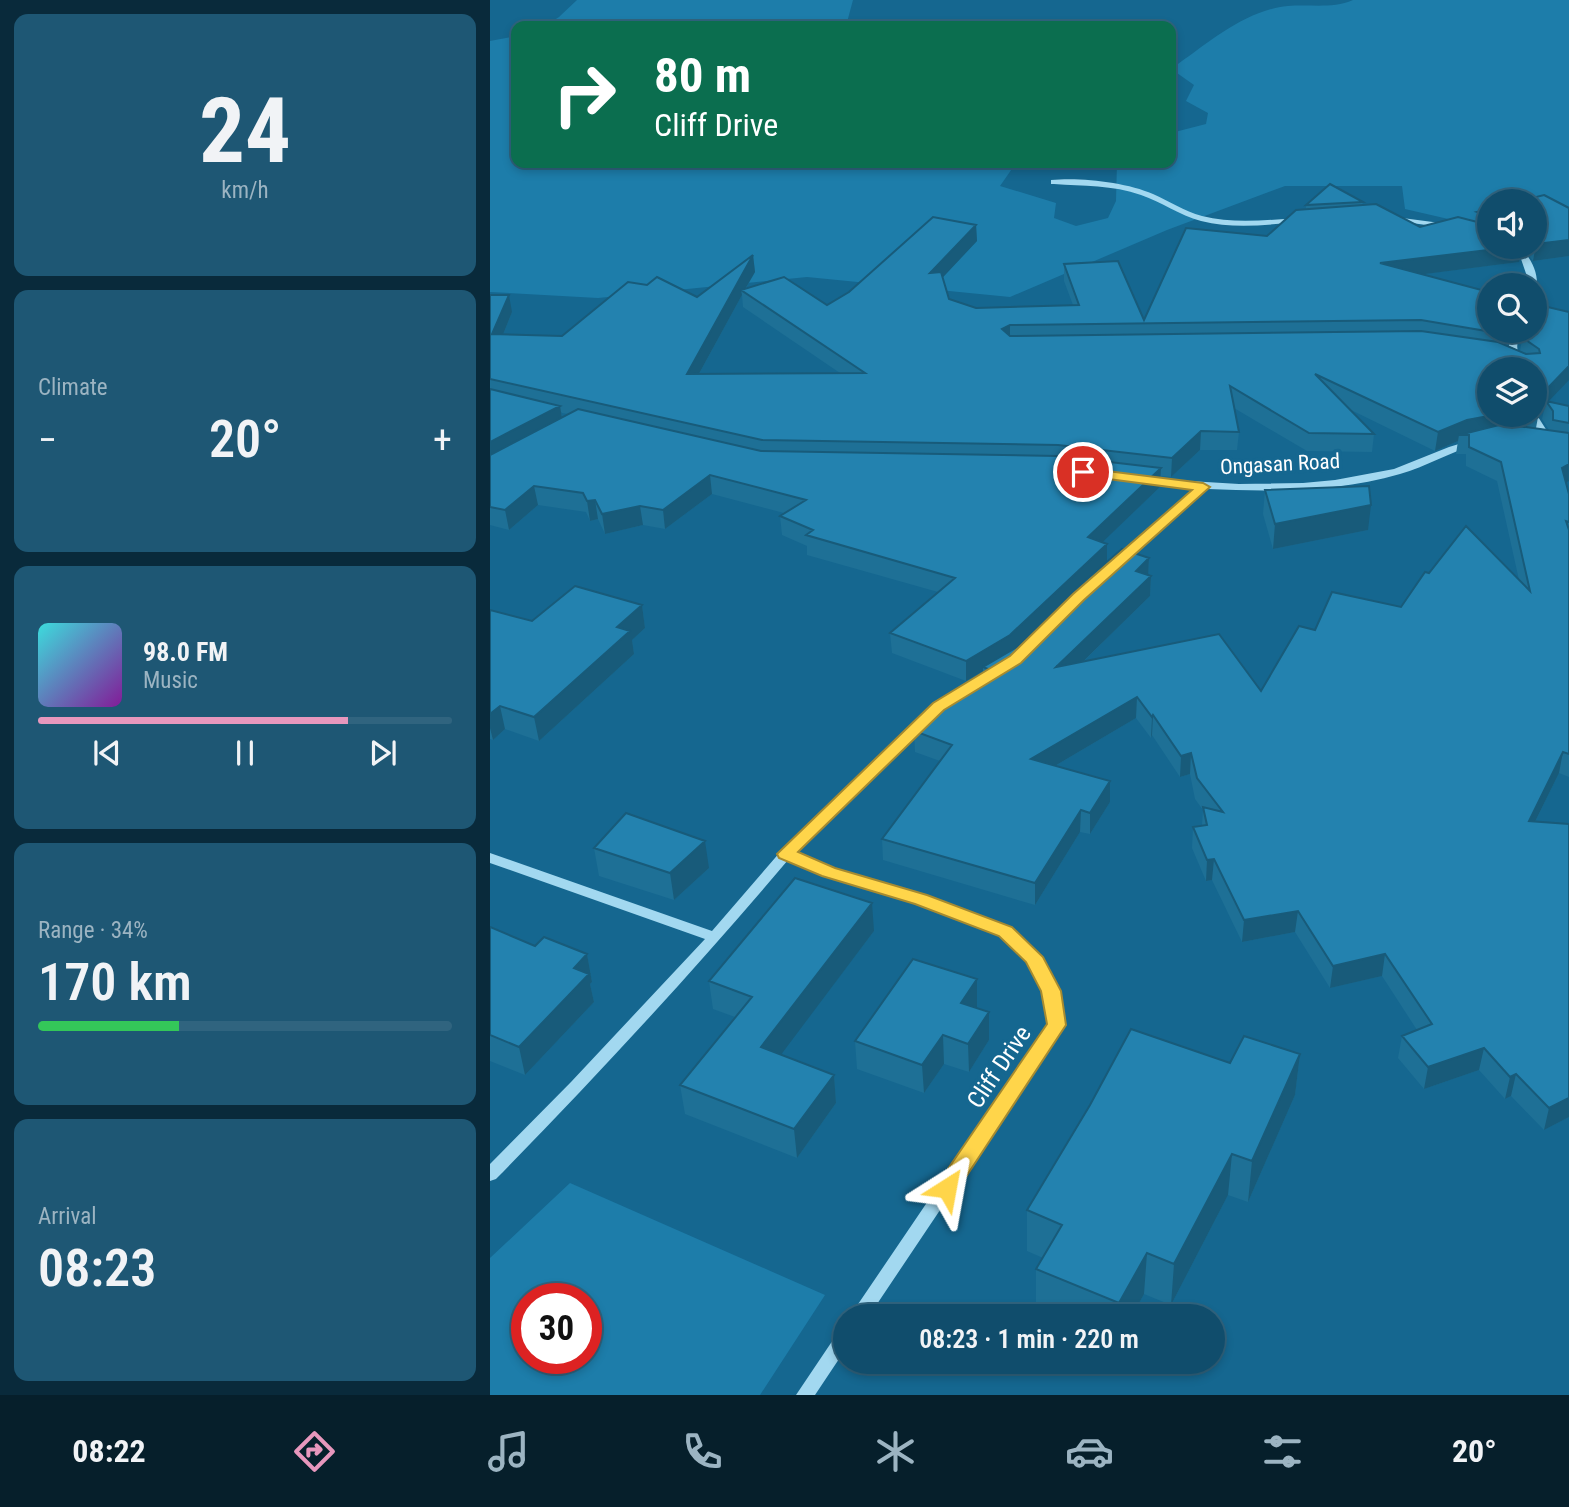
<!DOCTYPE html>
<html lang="en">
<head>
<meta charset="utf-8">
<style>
	:root { --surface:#104d6c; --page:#1e5774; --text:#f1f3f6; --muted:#9cb4c2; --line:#30647f; --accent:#e797bd }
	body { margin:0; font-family:"Roboto Condensed",sans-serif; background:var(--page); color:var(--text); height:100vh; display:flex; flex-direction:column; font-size:26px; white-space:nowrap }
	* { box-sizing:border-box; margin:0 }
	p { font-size:23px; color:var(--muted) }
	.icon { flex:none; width:38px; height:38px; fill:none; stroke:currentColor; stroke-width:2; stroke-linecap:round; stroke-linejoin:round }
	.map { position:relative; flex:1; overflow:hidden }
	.sheet { display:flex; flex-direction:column; gap:14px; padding:14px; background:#092a3b; width:490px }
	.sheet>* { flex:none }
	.hud { position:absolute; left:21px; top:21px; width:665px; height:147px; border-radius:14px; box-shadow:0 4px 10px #0003,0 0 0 2px var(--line); background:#0b6e4f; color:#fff; overflow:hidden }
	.controls { position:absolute; left:987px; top:189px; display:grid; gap:14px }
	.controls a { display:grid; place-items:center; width:70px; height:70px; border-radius:50%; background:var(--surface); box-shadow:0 4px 10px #0003,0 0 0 2px var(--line); font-size:35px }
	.speed { position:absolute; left:21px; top:1283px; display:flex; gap:14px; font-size:35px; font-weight:700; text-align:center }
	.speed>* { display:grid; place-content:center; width:91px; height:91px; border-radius:50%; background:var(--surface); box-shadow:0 4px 10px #0003,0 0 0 2px var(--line); line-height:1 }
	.speed .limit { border:10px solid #d22; background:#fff; color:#111 }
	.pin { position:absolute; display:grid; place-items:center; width:60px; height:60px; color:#fff; margin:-30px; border:4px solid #fff; border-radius:50%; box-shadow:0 2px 7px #0007 }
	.me { position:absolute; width:77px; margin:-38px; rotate:34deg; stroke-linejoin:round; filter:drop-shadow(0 0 5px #0008) }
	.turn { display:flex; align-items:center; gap:24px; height:147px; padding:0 28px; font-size:32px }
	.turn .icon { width:91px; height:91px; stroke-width:2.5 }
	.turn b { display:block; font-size:49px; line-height:60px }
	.big { font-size:52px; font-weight:600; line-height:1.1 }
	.sheet .widget { flex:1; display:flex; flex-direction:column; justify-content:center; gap:10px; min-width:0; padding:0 24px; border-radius:14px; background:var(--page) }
	.sheet .dial { align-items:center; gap:0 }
	.dial b { font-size:91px; line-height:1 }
	.song { display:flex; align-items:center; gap:21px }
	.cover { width:84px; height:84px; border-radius:10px; background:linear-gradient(135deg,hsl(180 70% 55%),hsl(290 70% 35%)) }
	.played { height:7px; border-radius:4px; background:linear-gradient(90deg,var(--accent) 75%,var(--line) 75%) }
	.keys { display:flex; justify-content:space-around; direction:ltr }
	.heat { display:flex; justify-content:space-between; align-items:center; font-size:38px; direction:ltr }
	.charge { height:10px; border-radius:5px; background:linear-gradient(90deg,#34c759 34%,var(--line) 0) }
	.trip { position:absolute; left:343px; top:1304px; width:392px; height:70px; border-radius:35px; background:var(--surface); box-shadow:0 4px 10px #0003,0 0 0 2px var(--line); font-weight:600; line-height:70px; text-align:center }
	.menu { display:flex; height:112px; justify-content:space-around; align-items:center; background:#061f2b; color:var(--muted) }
	.menu .icon { width:49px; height:49px }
	.menu .active { color:var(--accent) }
	.menu b { font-size:32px; color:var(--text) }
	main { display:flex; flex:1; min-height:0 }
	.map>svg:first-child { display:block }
	.green { fill:#1d7daa; fill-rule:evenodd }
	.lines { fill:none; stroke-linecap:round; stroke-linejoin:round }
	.minor { fill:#a2d8f0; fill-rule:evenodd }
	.wall { fill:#1e7096; fill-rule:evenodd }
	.shaded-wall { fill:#185b7a }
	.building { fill:#2382af; stroke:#185b7a; stroke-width:2 }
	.route { fill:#ffd54a; stroke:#a68a30; stroke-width:2 }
	.labels { text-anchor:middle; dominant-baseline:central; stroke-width:7; stroke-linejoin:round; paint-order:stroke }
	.street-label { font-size:21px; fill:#fff; stroke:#156790 }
	.near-street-label { font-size:24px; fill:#fff; stroke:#156790 }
</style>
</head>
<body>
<main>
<section class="sheet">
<div class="widget dial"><b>24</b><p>km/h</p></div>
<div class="widget"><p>Climate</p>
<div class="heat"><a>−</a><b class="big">20°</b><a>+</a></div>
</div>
<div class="widget">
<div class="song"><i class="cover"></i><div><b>98.0 FM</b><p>Music</p></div></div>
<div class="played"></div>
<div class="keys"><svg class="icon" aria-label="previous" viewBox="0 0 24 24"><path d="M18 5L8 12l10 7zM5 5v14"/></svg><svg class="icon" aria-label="pause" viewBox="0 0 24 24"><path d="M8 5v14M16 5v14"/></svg><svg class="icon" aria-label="next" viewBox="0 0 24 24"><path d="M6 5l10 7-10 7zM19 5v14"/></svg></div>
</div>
<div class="widget"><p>Range · 34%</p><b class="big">170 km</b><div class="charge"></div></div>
<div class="widget"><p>Arrival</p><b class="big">08:23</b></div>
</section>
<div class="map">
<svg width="1079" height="1395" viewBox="0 0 1079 1395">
	<rect width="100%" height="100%" fill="#156790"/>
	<!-- green -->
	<path class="green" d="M87 0H363L356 26H55L69 17Z
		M863 0H1079V210L1040 199 999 201V216L980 224 915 209 912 186H795L677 230 520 297 317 277 108 298 0 292V41L26 36V163H526L510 186 566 203 564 218 586 226 618 218 626 201 627 163H681V133L716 124 718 113 696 101 704 85 687 73 688 64C721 41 756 10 798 6 821 4 842 9 863 0Z
		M80 1183 335 1295 270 1395H0V1258ZM37 1298H96V1358H37Z"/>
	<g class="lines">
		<!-- minor -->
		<path class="minor" d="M561 180C590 177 636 182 663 194 679 201 694 211 712 216 743 224 777 220 809 218L813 220 809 222C776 225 743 229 711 221 689 215 672 202 651 195 623 185 593 186 564 184H561Z
			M897 216 958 224 962 226 958 228 900 220H897Z
			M1019 247H1028C1041 256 1048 272 1047 287L1040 285 1031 259Z
			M1025 331H1035C1025 342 1025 350 1033 362L1028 365 1025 364C1017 352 1015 342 1025 331Z
			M1045 412 1057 431 1056 443 1052 444 1047 441V431L1038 415H1045Z
			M982 440 987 443 986 445C959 452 936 467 910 474 848 492 782 492 718 489L634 564H626L624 562 706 488 654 483 650 482V478L749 484 813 483 845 480 904 469 959 447Z
			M477 685 481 686 483 689 481 692 452 710 305 853 343 869 436 897 520 927 550 957 568 991 574 1025 379 1316H360L558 1024 554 991 537 960 510 935 426 903 333 875 298 860C205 970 107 1076 6 1179L0 1181V1164L81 1082 215 939 0 863V853L222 931 291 851 444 704Z
			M355 1328V1350L325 1395H306L349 1331Z"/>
	</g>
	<!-- wall -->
	<path class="wall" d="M1045 201 1079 208V256L1043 261 1032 247 1029 262 933 274 1022 331 1020 334 1019 346 1030 351 1033 334 1045 304 1059 401 1079 406V481L1076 483 1079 494V777L1069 773 1045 822 1079 1117 1054 1130 1021 1096 1015 1099 989 1070 934 1089 908 1058 912 1036 927 1030 892 976 840 988 805 932 752 942 722 880 716 881 702 848 703 827 712 825 713 810 705 799 700 774 690 777 662 735 661 738 646 718 565 766 620 802 600 834 590 832 545 905 393 860 392 839 450 761 425 752 424 731 493 673V671L476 681 402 653 400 633 448 592 317 555V546L292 535 290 516 294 513 222 494 175 529 153 525 115 534 108 519 100 521 96 512 48 505 19 530 0 525V295L22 312 13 335 72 336 207 297 263 255 265 272 256 288 337 305 486 225 487 241 452 278 459 299 486 308 583 305 574 281V264L654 320 816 209V205L873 202 872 205 930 227 986 221 987 212 999 209V247H1045ZM252 295 253 307 350 373 209 374ZM1045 369V415H999ZM1055 406 1052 419 1059 430 1046 428 1048 417 1045 409 1048 413ZM744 408 817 451 882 452 884 434 861 410 945 451 968 441 966 454H976V466L1007 481 1029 580 939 573 911 607 825 630 771 691 593 662 660 596 661 576 658 575 659 558 617 562V544L612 542 670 487 671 476 681 477 710 450H747L749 432ZM71 412 72 413 79 414 72 418Z
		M775 490 878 530 783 549 773 514Z
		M152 605 155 628 142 640 144 654 49 741 15 729 3 740 0 739V610L42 621Z
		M104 848 219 868 184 900 109 876Z
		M0 927 45 946 97 954 102 982 100 984 104 1002 35 1075 0 1061Z
		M384 931 290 1055 344 1075 346 1103 307 1158 195 1114 190 1085 245 1017 223 1009 219 981Z
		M487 979V1008L499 1040 479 1072 454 1064 434 1093 367 1069 365 1041Z
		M810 1054 805 1095 758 1202 738 1195 681 1305 654 1294 642 1316H560L546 1310V1269L553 1258 537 1251V1210L740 1063Z"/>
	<!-- shaded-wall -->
	<path class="shaded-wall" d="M486 225 487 241 441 290 440 273Z
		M1079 240V256L1043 261 1046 244Z
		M1023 247H1032L1029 262 888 280 890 263Z
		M263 255 265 272 254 291 251 290 252 295 199 392 197 374Z
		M19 295 22 312 6 352 2 334Z
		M520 325V342L512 329Z
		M1079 366V380L1057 403 1056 401 1055 406 1048 413 1052 394Z
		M1049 391 1045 409V410V393Z
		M70 406 73 424 0 463V442Z
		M1004 415H1013L1011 431 979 435H969L968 441 945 451 948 432 977 420Z
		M711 431 710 450 681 477 682 458Z
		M1079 464V481L1068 487 1072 468Z
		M671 468 670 487 597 557 598 537Z
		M220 475 222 494 175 529 173 510Z
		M44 486 48 505 19 530 15 510Z
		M105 500 108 519 100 521 97 501Z
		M881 505 878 530 783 549 785 524Z
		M150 506 153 525 115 534 112 514Z
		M617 544V564L520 655 493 667V671L476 681V661Z
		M659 558 658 578 646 571Z
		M661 576 660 596 566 688V667Z
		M152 605 155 628 142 640 144 654 49 741 44 717 127 627Z
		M647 697 646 718 541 780V759Z
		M10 706 15 729 3 740 0 728V714Z
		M663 715 662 735 661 738 662 717Z
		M1073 752 1069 773 1035 842 1039 821Z
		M701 753 700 774 690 777 691 756Z
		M620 781V802L600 834V813Z
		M591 810 590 832 545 905V883Z
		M215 841 219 868 184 900 180 873Z
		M724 859 722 880 716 881 717 860Z
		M382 903 384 931 275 1076 271 1047Z
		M808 911 805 932 752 942 754 920Z
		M97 954 102 982 100 984 104 1002 35 1075 29 1047 84 968Z
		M895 954 892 976 840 988 843 966Z
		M487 979V1007L471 1031V1003Z
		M499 1012V1040L479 1072 478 1044Z
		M453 1035 454 1064 434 1093 432 1065Z
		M994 1048 989 1070 934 1089 938 1067Z
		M810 1054 805 1095 758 1202 762 1161Z
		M1026 1074 1021 1096 1015 1099 1020 1077Z
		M344 1075 346 1103 307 1158 304 1129Z
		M1079 1098V1117L1054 1130 1059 1108Z
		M742 1154 738 1195 681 1305 684 1264Z
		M657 1253 654 1294 642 1316H628L629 1303Z"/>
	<!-- building -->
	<path class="building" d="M840 184 873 202 816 205Z
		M1054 195 1079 208V240L1046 244 1045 242V201H1030Z
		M886 204 930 227 968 217 999 225V247H1023L890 263 999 292V331H1020V335L931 320 520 325 512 329 520 336 931 331 1008 342 1036 354 1050 353 1049 349 1036 340 1033 334 1034 331H1045V304L1079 312V366L1052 394 1049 391 1045 393V369H999V415H1004L977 420 948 432 825 374 884 434 819 433 740 386 749 432 711 431 682 458 568 445 272 440 0 379V295H19L2 334 72 336 138 282 157 285 167 277 207 297 263 255 197 374 375 373 251 290 294 277 337 305 359 292 443 217 486 225 440 273 451 272 459 299 486 308 589 305 574 264 628 261 654 320 696 228 777 236 806 210Z
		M999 209V216L987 212Z
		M0 389 70 406 0 442Z
		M1056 401 1079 406V423L1063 420V411Z
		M88 409 271 451 568 456 671 468 598 537 617 544 520 635 476 661 400 633 465 578 316 535 323 530 290 516 316 500 220 475 173 510 150 506 112 514 105 500 97 501 93 493 44 486 15 510 0 507V455Z
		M1045 409 1048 417 1027 415H1045Z
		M1013 424 1079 433V464L1072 468 1079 494V522L1076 521 1079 530V754L1073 752 1039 821 1079 824V1098L1059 1108 1026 1074 1020 1077 994 1048 938 1067 912 1036 942 1024 895 954 843 966 808 911 754 920 724 859 717 860 703 827 717 825 713 807 733 812 707 778 701 753 691 756 663 715 662 717 647 697 541 759 620 781 600 813 591 810 545 883 392 839 462 745 424 731 498 669 493 667 532 644 595 581 632 549 659 558 646 571 661 576 566 667 729 634 771 691 809 626 825 630 842 592 911 607 935 572 939 573 976 526 1040 591 1011 462 979 447V435H969Z
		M879 486 881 505 785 524 775 490Z
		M85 586 152 605 127 627 140 631 44 717 10 706 0 714V610L42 621Z
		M136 813 215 841 180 873 104 848Z
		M305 878 382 903 271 1047 344 1075 304 1129 190 1085 262 997 219 981Z
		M0 927 45 946 54 937 97 954 84 968 99 974 29 1047 0 1035Z
		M423 959 487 979 471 1003 499 1012 478 1044 453 1035 432 1065 365 1041Z
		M641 1029 740 1063 754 1036 810 1054 762 1161 742 1154 684 1264 657 1253 629 1303 546 1269 572 1225 537 1210 600 1105Z"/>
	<!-- route -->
	<path class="route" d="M593 468 713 483 720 487 594 600 531 663 454 710 308 852 345 868 437 895 522 927 553 957 571 991 576 1025 464 1195 457 1197 449 1195 446 1188 449 1182 557 1024 551 991 536 962 509 936 425 904 332 876 289 858 287 854 443 703 520 656 583 594 702 490 588 475V470Z"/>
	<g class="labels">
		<!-- street labels -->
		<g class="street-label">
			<text transform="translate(790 464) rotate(-3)">Ongasan Road</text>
		</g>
		<!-- near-street labels -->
		<g class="near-street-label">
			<text transform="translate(509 1067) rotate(-56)">Cliff Drive</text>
		</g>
	</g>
</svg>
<div class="controls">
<a><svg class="icon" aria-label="sound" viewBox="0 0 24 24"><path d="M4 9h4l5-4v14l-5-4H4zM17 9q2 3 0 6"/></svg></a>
<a><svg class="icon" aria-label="search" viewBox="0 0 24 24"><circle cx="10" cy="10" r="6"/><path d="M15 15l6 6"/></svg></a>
<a><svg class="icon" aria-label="layers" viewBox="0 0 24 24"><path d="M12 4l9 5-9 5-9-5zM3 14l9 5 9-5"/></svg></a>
</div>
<div class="speed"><div class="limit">30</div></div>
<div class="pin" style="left:593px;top:472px;background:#d93025"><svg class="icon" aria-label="arrive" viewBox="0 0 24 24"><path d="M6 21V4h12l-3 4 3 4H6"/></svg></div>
<svg class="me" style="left:457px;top:1188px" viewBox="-20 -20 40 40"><path d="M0-17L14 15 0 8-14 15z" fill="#ffd54a" stroke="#fff" stroke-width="4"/></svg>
<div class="trip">08:23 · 1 min · 220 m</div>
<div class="hud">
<div class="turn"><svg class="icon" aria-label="right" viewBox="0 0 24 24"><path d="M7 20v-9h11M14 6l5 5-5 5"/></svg><div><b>80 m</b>Cliff Drive</div></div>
</div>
</div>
</main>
<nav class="menu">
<b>08:22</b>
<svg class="icon active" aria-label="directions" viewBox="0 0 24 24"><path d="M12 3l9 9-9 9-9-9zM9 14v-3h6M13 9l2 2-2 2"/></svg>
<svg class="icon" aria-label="music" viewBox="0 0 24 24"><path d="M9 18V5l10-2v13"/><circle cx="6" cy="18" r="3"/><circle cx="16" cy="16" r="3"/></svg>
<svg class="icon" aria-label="phone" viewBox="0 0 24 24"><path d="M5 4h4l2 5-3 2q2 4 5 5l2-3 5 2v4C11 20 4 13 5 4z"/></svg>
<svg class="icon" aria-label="climate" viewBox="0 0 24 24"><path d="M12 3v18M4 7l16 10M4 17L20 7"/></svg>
<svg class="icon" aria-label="car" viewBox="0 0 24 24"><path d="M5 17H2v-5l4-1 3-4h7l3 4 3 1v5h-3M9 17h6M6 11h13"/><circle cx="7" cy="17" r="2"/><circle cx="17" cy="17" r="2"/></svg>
<svg class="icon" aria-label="filters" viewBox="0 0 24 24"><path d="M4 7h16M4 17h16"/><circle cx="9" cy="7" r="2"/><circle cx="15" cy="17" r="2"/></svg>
<b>20°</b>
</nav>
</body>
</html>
